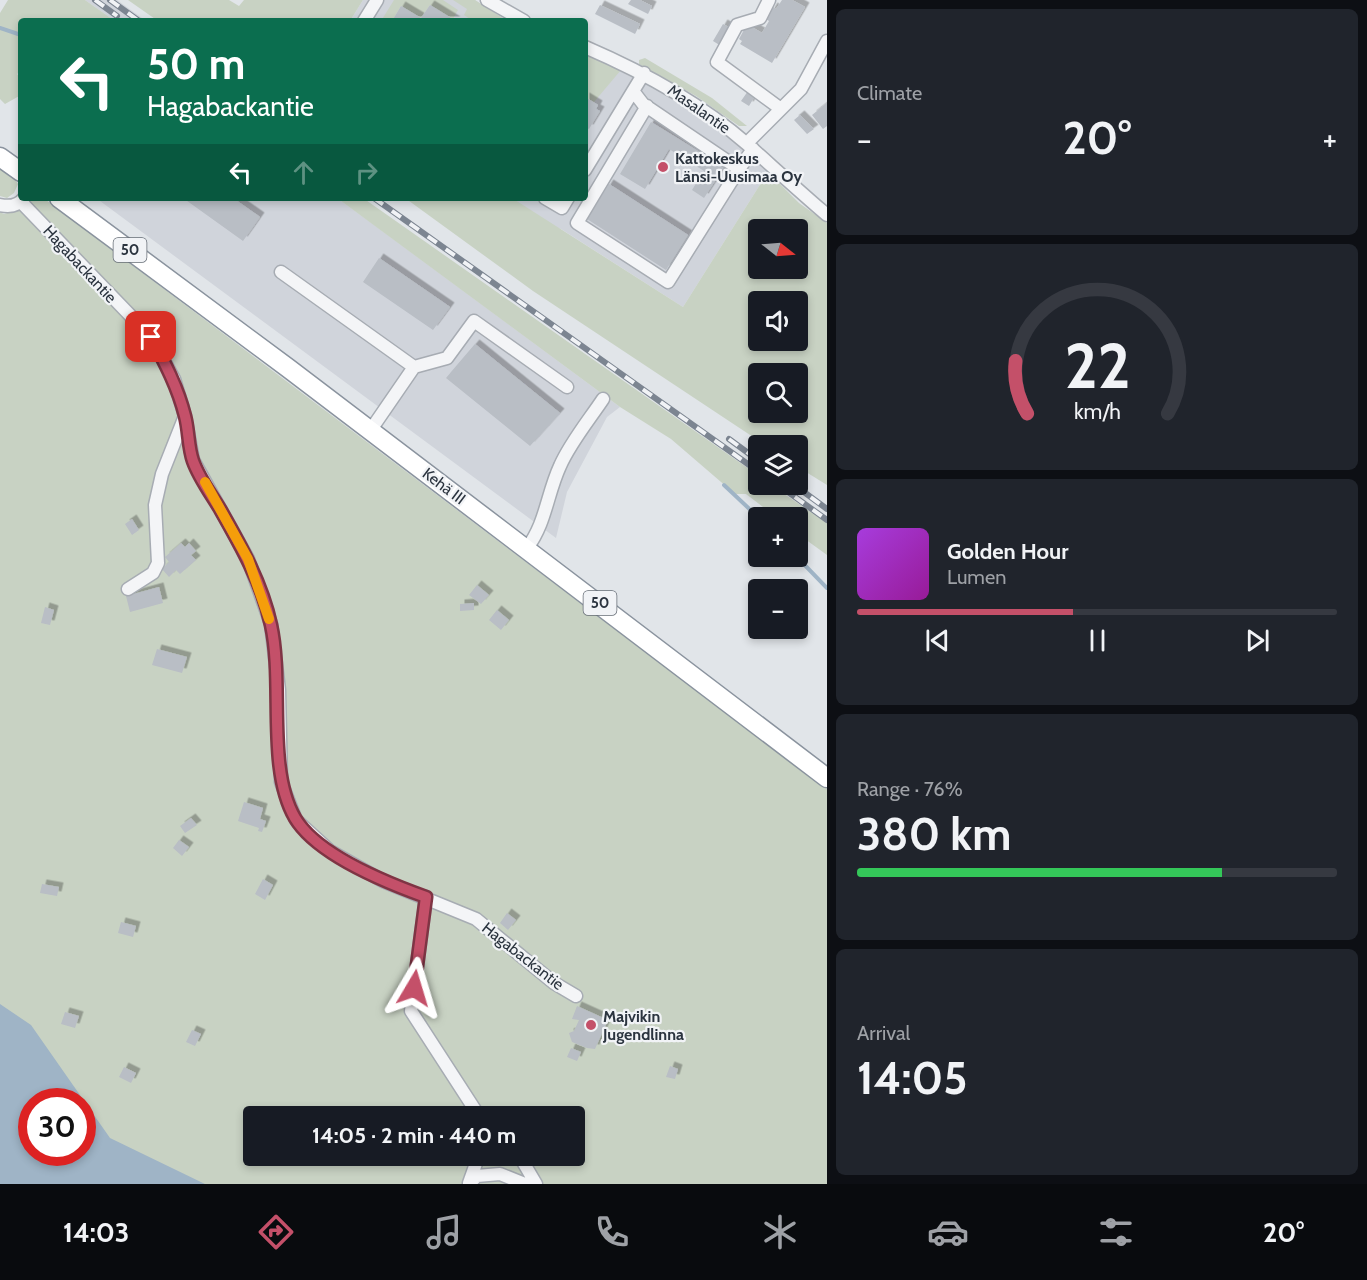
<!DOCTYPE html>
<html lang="en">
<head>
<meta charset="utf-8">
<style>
	:root { --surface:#171b24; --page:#20242c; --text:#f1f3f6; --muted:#9ea1a6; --line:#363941; --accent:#c45069 }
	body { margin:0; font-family:Cabin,sans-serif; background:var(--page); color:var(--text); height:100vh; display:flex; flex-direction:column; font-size:22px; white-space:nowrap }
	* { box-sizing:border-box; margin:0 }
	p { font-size:20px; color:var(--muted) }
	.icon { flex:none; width:33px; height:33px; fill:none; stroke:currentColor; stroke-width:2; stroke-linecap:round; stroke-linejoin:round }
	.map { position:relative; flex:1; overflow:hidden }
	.details { display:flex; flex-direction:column; gap:9px; padding:9px; background:#0d0f14; width:540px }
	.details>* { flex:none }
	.guide { position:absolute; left:18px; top:18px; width:570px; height:183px; border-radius:6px; box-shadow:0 3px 9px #0003; background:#0b6e4f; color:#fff; overflow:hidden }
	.needle { width:39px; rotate:107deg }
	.controls { position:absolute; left:748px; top:219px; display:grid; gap:12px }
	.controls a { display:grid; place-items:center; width:60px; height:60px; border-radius:6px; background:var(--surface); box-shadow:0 3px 9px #0003; font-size:30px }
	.speed { position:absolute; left:18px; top:1088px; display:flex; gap:12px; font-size:30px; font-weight:700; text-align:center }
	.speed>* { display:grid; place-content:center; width:78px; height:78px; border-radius:50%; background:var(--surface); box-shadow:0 3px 9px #0003; line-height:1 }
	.speed .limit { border:9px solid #d22; background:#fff; color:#111 }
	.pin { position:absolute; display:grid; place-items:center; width:51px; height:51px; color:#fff; margin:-26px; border-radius:12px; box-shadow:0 3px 9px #0006 }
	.me { position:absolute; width:66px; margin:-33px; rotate:7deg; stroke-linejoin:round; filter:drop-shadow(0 0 4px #0008) }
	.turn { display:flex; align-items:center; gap:21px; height:126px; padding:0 30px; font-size:27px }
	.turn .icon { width:78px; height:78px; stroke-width:2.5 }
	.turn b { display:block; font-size:42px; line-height:51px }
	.lanes { display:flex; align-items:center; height:57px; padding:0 30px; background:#0003; justify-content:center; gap:30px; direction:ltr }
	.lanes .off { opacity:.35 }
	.big { font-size:45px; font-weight:700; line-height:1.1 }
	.details .widget { flex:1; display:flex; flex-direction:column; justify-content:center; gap:9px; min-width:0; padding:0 21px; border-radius:9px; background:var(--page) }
	.details .dial { align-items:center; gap:0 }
	.dial svg { height:156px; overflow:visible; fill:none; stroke:var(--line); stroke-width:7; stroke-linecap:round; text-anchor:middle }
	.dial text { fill:var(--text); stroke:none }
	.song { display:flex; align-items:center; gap:18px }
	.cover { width:72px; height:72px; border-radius:9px; background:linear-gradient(135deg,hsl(280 70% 55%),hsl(300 70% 35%)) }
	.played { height:6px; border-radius:3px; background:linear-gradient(90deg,var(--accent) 45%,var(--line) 45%) }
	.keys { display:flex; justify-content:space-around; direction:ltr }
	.heat { display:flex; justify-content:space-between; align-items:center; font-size:33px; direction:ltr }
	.charge { height:9px; border-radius:4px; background:linear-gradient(90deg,#34c759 76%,var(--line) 0) }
	.trip { position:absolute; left:243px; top:1106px; width:342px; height:60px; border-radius:6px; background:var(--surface); box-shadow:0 3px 9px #0003; font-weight:700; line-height:60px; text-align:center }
	.tab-bar { display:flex; height:96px; justify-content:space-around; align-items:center; background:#090b0e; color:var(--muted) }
	.tab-bar .icon { width:42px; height:42px }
	.tab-bar .selected { color:var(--accent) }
	.tab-bar b { font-size:27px; color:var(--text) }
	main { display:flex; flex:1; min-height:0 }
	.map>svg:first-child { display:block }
	.built { fill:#d0d4db }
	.green { fill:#c8d2c3; fill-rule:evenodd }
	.water { fill:#9fb4c6; fill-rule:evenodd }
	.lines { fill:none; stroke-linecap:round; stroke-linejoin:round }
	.stream { stroke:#9fb4c6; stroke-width:4 }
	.building { fill:#b9bec5; filter:url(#shadow) }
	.minor-casing { stroke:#a7acb3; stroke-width:15 }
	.highway-casing { stroke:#8a939e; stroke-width:21 }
	.minor { stroke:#f4f5f7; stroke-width:12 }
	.highway { stroke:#fff; stroke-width:18 }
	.rail-casing { stroke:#7c8591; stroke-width:6 }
	.rail { stroke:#f1f3f6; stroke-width:4; stroke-dasharray:11; stroke-linecap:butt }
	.route-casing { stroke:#7f3444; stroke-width:15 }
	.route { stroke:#c45069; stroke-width:10 }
	.slow { stroke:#f59e0b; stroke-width:10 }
	.poi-dot { fill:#c45069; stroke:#f1f3f6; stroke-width:2 }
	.labels { text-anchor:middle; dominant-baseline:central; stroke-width:4.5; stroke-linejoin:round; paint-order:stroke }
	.shield { fill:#f1f3f6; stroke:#666d76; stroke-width:1.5 }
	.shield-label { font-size:15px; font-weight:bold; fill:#2b343f }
	.street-label { font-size:16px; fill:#2b343f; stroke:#f1f3f6 }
	.poi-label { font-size:16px; font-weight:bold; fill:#2b343f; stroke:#f1f3f6; text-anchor:start }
</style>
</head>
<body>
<main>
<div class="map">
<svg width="827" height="1184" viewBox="0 0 827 1184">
	<defs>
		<filter id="shadow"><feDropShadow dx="4.5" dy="-4.5" stdDeviation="0" flood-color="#0004"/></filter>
	</defs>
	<rect width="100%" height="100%" fill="#e1e5e9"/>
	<!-- built -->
	<path class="built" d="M85 0H117L146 21H115Z
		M363 0H475L507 21H350Z
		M585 55 669 94 719 128 768 172 683 307 561 229 438 198H585Z
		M96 198H337L370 222 620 407 607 417 567 492 556 538Z"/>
	<!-- green -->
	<path class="green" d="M8 0H85L115 21H21V71L17 74 21 78V95L5 104 0 99V13Z
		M128 0H229L239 6 244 0H363L350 21H158Z
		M394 0H443L458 10 453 19 430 5 421 18 401 6 392 21H381Z
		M453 0H475L507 21H473L464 15 467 9Z
		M585 55 621 70 594 102 585 97Z
		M645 58 712 98 747 126H739L696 96 639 64V60Z
		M0 169 14 178 18 184 14 193 7 198 0 196Z
		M768 172 799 203 827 223V485L798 467V446L765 445 533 291 405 198H512L683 307ZM759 230H798V268H759ZM759 302H798V340H759ZM759 374H798V412H759Z
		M33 198 46 200 827 789V1184H0V212L4 214 30 206 29 203ZM32 1101H82V1152H32ZM254 1116H574V1155H254Z
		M337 198H363L759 476V484L771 485 827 523V555L798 534V518L776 517 746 494H735L671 439 620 407Z"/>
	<!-- water -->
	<path class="water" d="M0 1004 31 1025 110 1138 205 1184H0ZM32 1101H82V1152H32Z"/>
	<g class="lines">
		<!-- stream -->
		<path class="stream" d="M0 28 21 35
			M724 485 759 518
			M796 556 827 588"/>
	</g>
	<!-- building -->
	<path class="building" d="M631 0H640L652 6 648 14 628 4Z
		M782 0H792L805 7 772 63 740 44 742 41 739 39 745 28 748 30 750 26 762 33 769 21 766 19 773 7 776 9Z
		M430 5 456 21H392L401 6 421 18Z
		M600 5 640 24 635 34 595 14Z
		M723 24 730 28 721 46 713 41Z
		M748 91 755 96 749 106 741 101Z
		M585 97 598 105 596 109 600 111 589 129 585 127Z
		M827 103V126L823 129 812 115Z
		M800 115 814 129 807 134 794 120Z
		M651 122 724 167 704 198 692 190 704 171 669 149 645 189 620 174Z
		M609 184 688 235 666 270 587 219Z
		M183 198H233L260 217 243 241Z
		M379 258 450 307 433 330 363 282Z
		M475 344 560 413 530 446 446 378Z
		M132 519 139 530 132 535 125 524Z
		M181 543 185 547 189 543 196 551 191 555 196 560 180 574 176 570 169 577 162 569 169 562 165 557Z
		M477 585 489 595 481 604 469 595Z
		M159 587 163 603 130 612 126 596Z
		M474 603V610L460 611V604Z
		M45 607 54 610 50 625 41 623Z
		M497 610 509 620 501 630 489 620Z
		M157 649 187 657 182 673 152 665Z
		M244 802 263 808 260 819 266 821 262 832 258 831 259 828 238 821Z
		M191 818 197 825 185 833 180 826Z
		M179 840 189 847 182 856 173 848Z
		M263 879 273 885 265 900 255 894Z
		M42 884 59 887 57 896 40 893Z
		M507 913 516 920 508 930 500 923Z
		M121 922 136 926 133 937 118 933Z
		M577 1006 608 1020 595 1049 587 1048 572 1042 569 1033 574 1031 579 1020 572 1019Z
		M65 1012 79 1016 75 1028 61 1024Z
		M192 1030 201 1034 195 1046 186 1042Z
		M571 1048 581 1052 577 1061 567 1057Z
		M670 1066 678 1069 675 1079 666 1077Z
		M124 1067 136 1073 131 1083 119 1077Z"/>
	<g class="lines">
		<!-- minor casing -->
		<g class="minor-casing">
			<path id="minor" d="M487 0 524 21
				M769 0 760 18 737 25 717 62 781 109
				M364 21 377 0
				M585 47C643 72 699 102 747 144 774 168 800 192 827 215
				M633 91 643 104 739 169 753 149
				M647 106 577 223 668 282 739 169
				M747 143 801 89 827 41
				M585 170 644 73
				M545 198 562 208 568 198
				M21 202 151 337 174 379 185 416 193 460 248 559 271 624 279 690 281 782 296 820 330 851 383 881 476 919 554 983 576 996
				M0 205C9 207 18 206 24 198
				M281 272 414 367
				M414 367 447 358 474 321 567 387
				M370 431 414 367
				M527 548C546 523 547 494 560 466 570 443 589 420 603 399
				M128 589 153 573 158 563 155 505 162 474 185 416
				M426 897 411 1011 479 1116
				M519 1155 536 1184
				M469 1183 479 1155
				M469 1184 477 1176 500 1174 525 1184"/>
		</g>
		<!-- highway casing -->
		<g class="highway-casing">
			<path id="highway" d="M0 157 21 172
				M59 198 288 368 827 778"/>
		</g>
		<!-- minor -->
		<use href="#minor" class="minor"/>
		<!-- highway -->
		<use href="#highway" class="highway"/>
		<!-- rail casing -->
		<g class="rail-casing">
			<path id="rail" d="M95 0 117 16
				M110 0 139 21
				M374 198 759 472
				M729 439 759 461
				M777 484 827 520
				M793 484 827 509"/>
		</g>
		<!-- rail -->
		<use href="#rail" class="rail"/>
	</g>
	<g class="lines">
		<!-- route casing -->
		<g class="route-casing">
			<path id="route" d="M151 337C165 363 178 388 185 416 189 431 188 447 193 461 199 478 211 494 220 509 241 546 262 583 271 625 284 683 266 768 295 818 317 855 387 883 426 897L414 988"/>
		</g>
		<!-- route -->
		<use href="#route" class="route"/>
		<!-- slow -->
		<path class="slow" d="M205 482 248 559 269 619"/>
	</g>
	<!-- markers -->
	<g class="poi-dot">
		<circle cx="663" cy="167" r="6"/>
		<circle cx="591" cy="1025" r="6"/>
	</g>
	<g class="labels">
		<!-- shield labels -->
		<g class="shield">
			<rect x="113.5" y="238" width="33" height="24" rx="4.5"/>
			<rect x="583.5" y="591" width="33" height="24" rx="4.5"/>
		</g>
		<g class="shield-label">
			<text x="130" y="250">50</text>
			<text x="600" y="603">50</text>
		</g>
		<!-- street labels -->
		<g class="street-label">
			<text transform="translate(699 109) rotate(35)">Masalantie</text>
			<text transform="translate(80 264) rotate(47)">Hagabackantie</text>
			<text transform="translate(444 486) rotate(37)">Kehä III</text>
			<text transform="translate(523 956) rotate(38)">Hagabackantie</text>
		</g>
		<!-- poi labels -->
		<g class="poi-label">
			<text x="675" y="158">Kattokeskus<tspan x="675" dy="18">Länsi-Uusimaa Oy</tspan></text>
			<text x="603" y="1016">Majvikin<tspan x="603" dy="18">Jugendlinna</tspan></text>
		</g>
	</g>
</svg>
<div class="controls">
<a><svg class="needle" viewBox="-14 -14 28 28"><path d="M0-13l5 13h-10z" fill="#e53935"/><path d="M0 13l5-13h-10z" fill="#9ea1a6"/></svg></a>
<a><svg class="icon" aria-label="sound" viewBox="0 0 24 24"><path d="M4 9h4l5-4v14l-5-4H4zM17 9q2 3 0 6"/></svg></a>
<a><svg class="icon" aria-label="search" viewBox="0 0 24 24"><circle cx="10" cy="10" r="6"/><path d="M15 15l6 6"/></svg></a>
<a><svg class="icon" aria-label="layers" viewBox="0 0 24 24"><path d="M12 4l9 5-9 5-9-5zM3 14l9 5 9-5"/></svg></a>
<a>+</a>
<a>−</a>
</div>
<div class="speed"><div class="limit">30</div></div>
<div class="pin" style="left:151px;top:337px;background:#d93025"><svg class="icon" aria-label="arrive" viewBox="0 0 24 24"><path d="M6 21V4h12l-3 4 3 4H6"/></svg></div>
<svg class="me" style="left:414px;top:988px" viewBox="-20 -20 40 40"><path d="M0-17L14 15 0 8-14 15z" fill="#c45069" stroke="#fff" stroke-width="4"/></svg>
<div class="trip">14:05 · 2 min · 440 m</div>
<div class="guide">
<div class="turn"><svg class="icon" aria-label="left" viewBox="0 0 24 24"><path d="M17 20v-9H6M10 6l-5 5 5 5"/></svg><div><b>50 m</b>Hagabackantie</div></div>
<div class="lanes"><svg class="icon" aria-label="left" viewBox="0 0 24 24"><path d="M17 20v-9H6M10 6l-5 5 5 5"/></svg><svg class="icon off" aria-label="ahead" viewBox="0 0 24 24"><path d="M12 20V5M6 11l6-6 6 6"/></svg><svg class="icon off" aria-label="right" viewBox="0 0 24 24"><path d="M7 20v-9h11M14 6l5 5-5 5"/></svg></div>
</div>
</div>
<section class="details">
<div class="widget"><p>Climate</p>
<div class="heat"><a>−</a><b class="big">20°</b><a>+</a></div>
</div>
<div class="widget dial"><svg viewBox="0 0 100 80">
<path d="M14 69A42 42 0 1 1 86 69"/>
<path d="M14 69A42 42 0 0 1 8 42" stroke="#c45069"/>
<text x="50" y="56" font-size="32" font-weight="700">22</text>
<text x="50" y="72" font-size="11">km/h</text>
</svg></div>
<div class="widget">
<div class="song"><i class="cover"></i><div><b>Golden Hour</b><p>Lumen</p></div></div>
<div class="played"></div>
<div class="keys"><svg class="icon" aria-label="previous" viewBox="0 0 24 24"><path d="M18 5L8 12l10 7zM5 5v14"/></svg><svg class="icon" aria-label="pause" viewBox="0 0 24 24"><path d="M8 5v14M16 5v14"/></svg><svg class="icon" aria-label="next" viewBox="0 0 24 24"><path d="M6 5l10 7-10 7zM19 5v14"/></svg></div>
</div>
<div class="widget"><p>Range · 76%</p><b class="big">380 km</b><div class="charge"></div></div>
<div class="widget"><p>Arrival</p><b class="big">14:05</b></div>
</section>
</main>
<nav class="tab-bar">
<b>14:03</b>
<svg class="icon selected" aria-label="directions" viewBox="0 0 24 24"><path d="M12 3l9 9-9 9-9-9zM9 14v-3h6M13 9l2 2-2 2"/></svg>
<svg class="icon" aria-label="music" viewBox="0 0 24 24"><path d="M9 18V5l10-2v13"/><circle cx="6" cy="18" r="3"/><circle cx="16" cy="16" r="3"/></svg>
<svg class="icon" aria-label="phone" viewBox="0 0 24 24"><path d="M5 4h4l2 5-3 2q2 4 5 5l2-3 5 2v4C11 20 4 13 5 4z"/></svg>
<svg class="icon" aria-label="climate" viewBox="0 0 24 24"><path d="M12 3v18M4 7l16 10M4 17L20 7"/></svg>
<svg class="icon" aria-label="car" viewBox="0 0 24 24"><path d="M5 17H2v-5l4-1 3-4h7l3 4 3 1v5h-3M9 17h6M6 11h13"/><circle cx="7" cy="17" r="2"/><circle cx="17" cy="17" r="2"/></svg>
<svg class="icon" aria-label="filters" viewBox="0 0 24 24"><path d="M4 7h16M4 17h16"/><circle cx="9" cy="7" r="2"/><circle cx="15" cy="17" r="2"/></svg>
<b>20°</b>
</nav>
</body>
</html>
